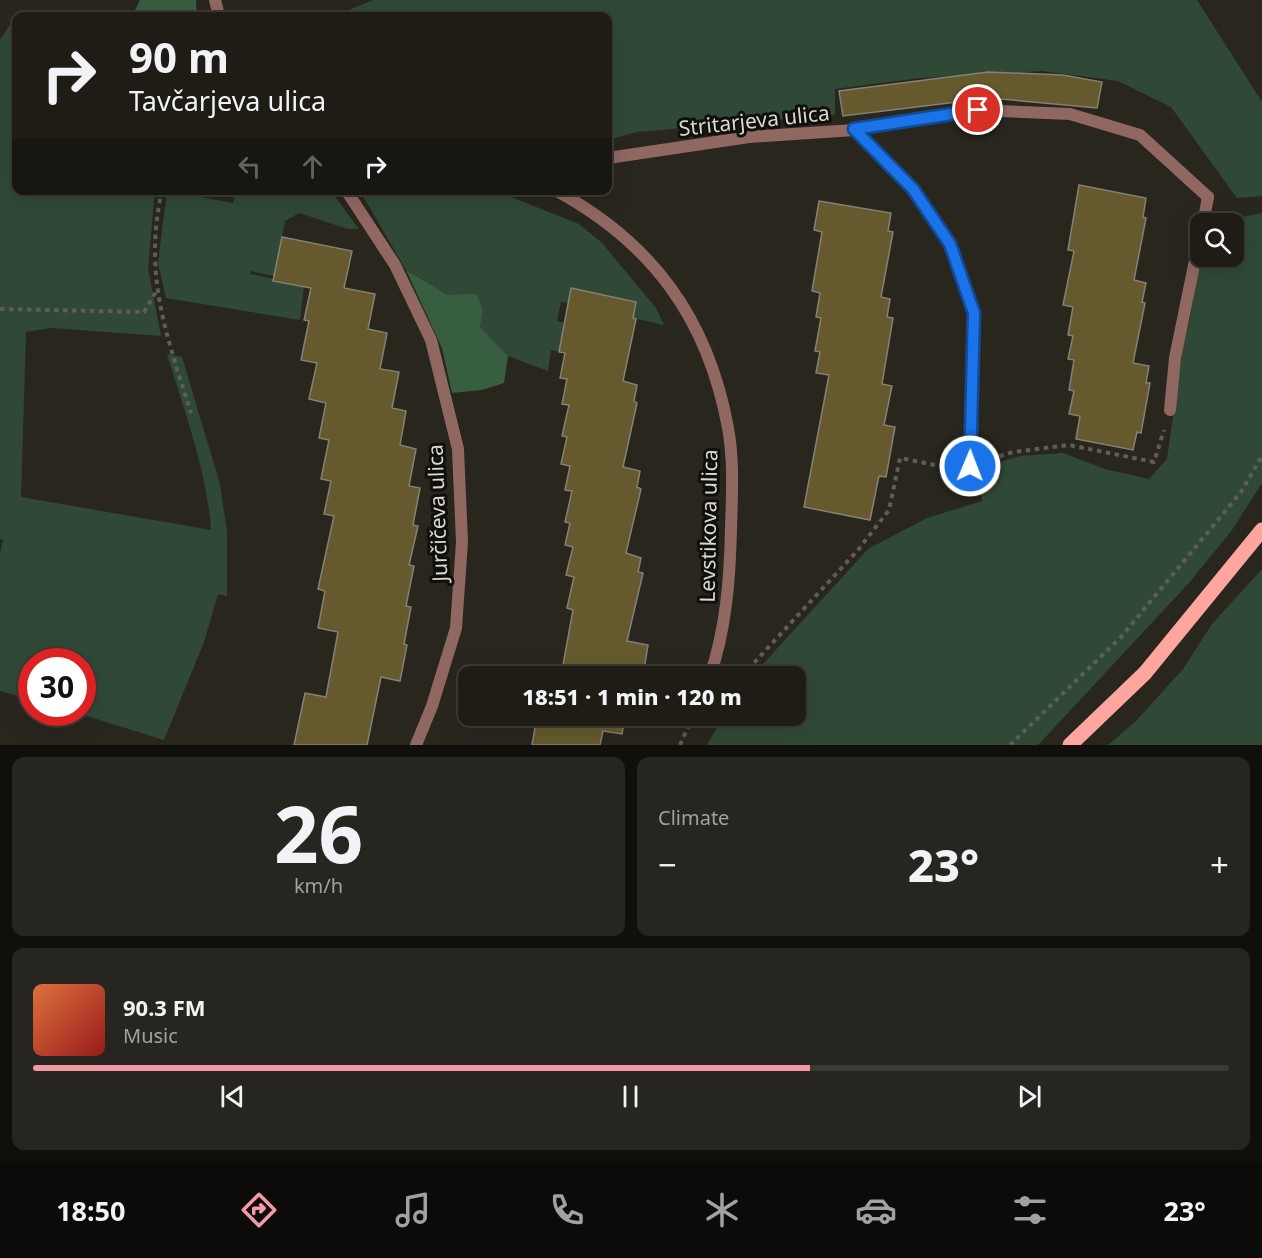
<!DOCTYPE html>
<html lang="en">
<head>
<meta charset="utf-8">
<style>
	:root { --surface:#1f1c16; --page:#27251f; --text:#f1f3f6; --muted:#a1a1a1; --line:#3c3a35; --accent:#f49aa4 }
	body { margin:0; font-family:"Noto Sans",sans-serif; background:var(--page); color:var(--text); height:100vh; display:flex; flex-direction:column; font-size:22px; white-space:nowrap }
	* { box-sizing:border-box; margin:0 }
	p { font-size:20px; color:var(--muted) }
	.icon { flex:none; width:33px; height:33px; fill:none; stroke:currentColor; stroke-width:2; stroke-linecap:round; stroke-linejoin:round }
	.map { position:relative; height:745px; overflow:hidden }
	.drawer { display:flex; flex-direction:column; gap:12px; padding:12px; background:#110f0c; flex:1 }
	.drawer>* { flex:none }
	.top-card { position:absolute; left:12px; top:12px; width:600px; height:183px; border-radius:12px; box-shadow:0 6px 24px #0002,0 0 0 2px var(--line); background:#1f1c16; color:var(--text); overflow:hidden }
	.controls { position:absolute; left:1190px; top:213px; display:grid; gap:12px }
	.controls a { display:grid; place-items:center; width:54px; height:54px; border-radius:12px; background:var(--surface); box-shadow:0 6px 24px #0002,0 0 0 2px var(--line); font-size:30px }
	.speed { position:absolute; left:18px; top:648px; display:flex; gap:12px; font-size:30px; font-weight:700; text-align:center }
	.speed>* { display:grid; place-content:center; width:78px; height:78px; border-radius:50%; background:var(--surface); box-shadow:0 6px 24px #0002,0 0 0 2px var(--line); line-height:1 }
	.speed .limit { border:9px solid #d22; background:#fff; color:#111 }
	.pin { position:absolute; display:grid; place-items:center; width:51px; height:51px; color:#fff; margin:-26px; border:3px solid #fff; border-radius:50%; box-shadow:0 2px 6px #0007 }
	.me { position:absolute; width:66px; margin:-33px; rotate:1deg; stroke-linejoin:round; filter:drop-shadow(0 0 4px #0008) }
	.turn { display:flex; align-items:center; gap:21px; height:126px; padding:0 18px; font-size:27px }
	.turn .icon { width:78px; height:78px; stroke-width:2.5 }
	.turn b { display:block; font-size:42px; line-height:51px }
	.lanes { display:flex; align-items:center; height:57px; padding:0 18px; background:#0003; justify-content:center; gap:30px; direction:ltr }
	.lanes .off { opacity:.35 }
	.big { font-size:45px; font-weight:800; line-height:1.1 }
	.drawer .card { flex:1; display:flex; flex-direction:column; justify-content:center; gap:9px; min-width:0; padding:0 21px; border-radius:12px; background:var(--page) }
	.drawer .dial { align-items:center; gap:0 }
	.dial b { font-size:78px; line-height:1 }
	.song { display:flex; align-items:center; gap:18px }
	.cover { width:72px; height:72px; border-radius:9px; background:linear-gradient(135deg,hsl(20 70% 55%),hsl(0 70% 35%)) }
	.played { height:6px; border-radius:3px; background:linear-gradient(90deg,var(--accent) 65%,var(--line) 65%) }
	.keys { display:flex; justify-content:space-around; direction:ltr }
	.heat { display:flex; justify-content:space-between; align-items:center; font-size:33px; direction:ltr }
	.drawer .tiles { flex:1; display:grid; gap:12px; grid-template-columns:1fr 1fr }
	.card:last-child { grid-column:span 2 }
	.trip { position:absolute; left:458px; top:666px; width:348px; height:60px; border-radius:12px; background:var(--surface); box-shadow:0 6px 24px #0002,0 0 0 2px var(--line); font-weight:800; line-height:60px; text-align:center }
	.dock { display:flex; height:96px; justify-content:space-around; align-items:center; background:#0c0b09; color:var(--muted) }
	.dock .icon { width:42px; height:42px }
	.dock .selected { color:var(--accent) }
	.dock b { font-size:27px; color:var(--text) }
	.map>svg:first-child { display:block }
	.green { fill:#304936 }
	.forest { fill:#385e41 }
	.building { fill:#65592d; stroke:#848177; stroke-width:1.5 }
	.lines { fill:none; stroke-linecap:round; stroke-linejoin:round }
	.path { stroke:#5f5d56; stroke-width:4; stroke-dasharray:4.5 4.5; stroke-linecap:butt }
	.service { stroke:#916762; stroke-width:12 }
	.minor { stroke:#916762; stroke-width:12 }
	.primary { stroke:#fea69e; stroke-width:15 }
	.route-casing { stroke:#114b97; stroke-width:15 }
	.route { stroke:#1a73e8; stroke-width:10 }
	.labels { text-anchor:middle; dominant-baseline:central; stroke-width:6; stroke-linejoin:round; paint-order:stroke }
	.street-label { font-size:21px; fill:#dad9d3; stroke:#100f0c }
</style>
</head>
<body>
<div class="map">
<svg width="1262" height="745" viewBox="0 0 1262 745">
	<rect width="100%" height="100%" fill="#29261e"/>
	<!-- green -->
	<path class="green" d="M373 0H1197L1262 102V196L1237 198 1171 107 1118 81 1042 71 920 78 835 89V115L637 132 608 140V16H334Z
		M19 11 25 16H16V190L155 191 148 268 161 336 51 328 26 332 21 497 211 530C207 470 184 411 167 354L182 357 220 484 227 532V596L218 594 204 642 164 740 77 713 82 712V662H32L31 700 0 691V554L3 540 0 539V40Z
		M167 191 233 203 236 191H331L359 229H348L299 213 285 221 274 276 251 271 250 274 274 279V281L304 287 300 320 166 298 158 263Z
		M360 191H496L579 224 602 243 656 308 664 325 633 318 636 302 571 288 568 303 561 302 557 321 565 323 559 352 551 350 548 371 508 356 480 327 483 309 476 295H448L406 270Z
		M1262 213V483L1232 530 1189 583 1038 745H707L724 716H795V676H752L868 549 927 518 982 501 980 468 1020 456 1063 453 1105 469 1149 479 1167 459 1183 347 1190 318 1200 254V256H1233V224L1208 223 1209 218 1227 220Z
		M1262 569V745H1108L1136 721 1183 669 1212 624Z"/>
	<!-- forest -->
	<path class="forest" d="M140 0H196L197 16H132Z
		M406 270 448 295 476 294 483 309 480 327 508 356 504 383 482 390 452 393 442 348Z"/>
	<!-- building -->
	<path class="building" d="M988 72 1063 75 1102 82 1097 108 990 98 843 116 839 91Z
		M1079 185 1146 198 1143 217 1146 218 1134 280 1146 283 1142 302 1145 303 1133 363 1149 366 1146 383H1150L1141 433 1137 432 1133 450 1076 439 1080 416 1069 414 1074 391 1069 390 1074 360 1068 359 1073 336 1068 335 1073 307 1063 305 1074 251 1068 250Z
		M819 201 891 213 888 231 893 232 881 297 890 299 887 317 893 318 882 384 892 386 884 425 895 427 886 477 879 476 870 520 804 507 829 375 816 373 820 352 815 351 821 318 816 317 820 293 812 291 822 232 814 230Z
		M282 237 352 251 344 288 375 294 368 329 387 333 380 369 399 372 392 408 406 411 400 445 416 449 409 486 420 488 413 525 418 526 409 565 414 566 406 606 411 607 404 644 407 645 400 681 381 677 367 745H294L305 693 326 697 338 632 318 628 325 591 318 589 334 516 324 514 331 481 321 479 329 440 319 438 326 403 309 399 317 363 301 360 309 321 304 320 311 288 273 281Z
		M571 288 636 302 633 318 636 319 623 381 637 385 634 401 637 403 623 467 640 471 637 487 641 489 626 553 641 558 638 572 643 573 627 641 648 645 643 676H561L573 610 567 608 574 577 566 575 573 547 565 545 570 523 565 522 572 491 565 490 570 466 561 464 567 437 562 436 569 405 562 404 567 379 560 378 565 353 559 352Z
		M537 716H625L622 734 603 731 600 745H532Z"/>
	<g class="lines">
		<!-- path -->
		<path class="path" d="M162 190C143 275 166 333 191 413
			M0 309 144 312 157 290
			M991 459 1013 452 1069 445 1154 462 1164 430
			M742 676 858 550 889 510 900 458 950 468
			M680 745 693 716
			M1010 745 1121 637 1241 492 1262 456"/>
		<!-- service -->
		<path class="service" d="M1203 224 1208 197
			M1170 410 1175 358 1200 236"/>
		<!-- minor -->
		<path class="minor" d="M215 0 219 16
			M854 130 978 110 1070 114 1140 135 1208 197
			M608 158 749 137 854 130 913 189 950 244 973 313 970 466
			M346 190 395 265 431 340 458 449 462 542 456 628 432 706 416 745
			M555 190C653 243 708 319 728 428 734 460 732 496 731 528 730 579 726 629 710 676"/>
		<!-- primary -->
		<path class="primary" d="M1070 745 1145 673 1262 530"/>
	</g>
	<g class="lines">
		<!-- route casing -->
		<g class="route-casing">
			<path id="route" d="M970 466 974 313 950 244 913 189 854 129 978 110"/>
		</g>
		<!-- route -->
		<use href="#route" class="route"/>
	</g>
	<g class="labels">
		<!-- street labels -->
		<g class="street-label">
			<text transform="translate(754 120) rotate(-6)">Stritarjeva ulica</text>
			<text transform="translate(437 513) rotate(-92)">Jurčičeva ulica</text>
			<text transform="translate(708 526) rotate(-89)">Levstikova ulica</text>
		</g>
	</g>
</svg>
<div class="controls">
<a><svg class="icon" aria-label="search" viewBox="0 0 24 24"><circle cx="10" cy="10" r="6"/><path d="M15 15l6 6"/></svg></a>
</div>
<div class="speed"><div class="limit">30</div></div>
<div class="pin" style="left:978px;top:110px;background:#d93025"><svg class="icon" aria-label="arrive" viewBox="0 0 24 24"><path d="M6 21V4h12l-3 4 3 4H6"/></svg></div>
<svg class="me" style="left:970px;top:466px" viewBox="-20 -20 40 40"><circle r="17" fill="#1a73e8" stroke="#fff" stroke-width="3"/><path d="M0-11L8 9 0 5-8 9z" fill="#fff"/></svg>
<div class="trip">18:51 · 1 min · 120 m</div>
<div class="top-card">
<div class="turn"><svg class="icon" aria-label="right" viewBox="0 0 24 24"><path d="M7 20v-9h11M14 6l5 5-5 5"/></svg><div><b>90 m</b>Tavčarjeva ulica</div></div>
<div class="lanes"><svg class="icon off" aria-label="left" viewBox="0 0 24 24"><path d="M17 20v-9H6M10 6l-5 5 5 5"/></svg><svg class="icon off" aria-label="ahead" viewBox="0 0 24 24"><path d="M12 20V5M6 11l6-6 6 6"/></svg><svg class="icon" aria-label="right" viewBox="0 0 24 24"><path d="M7 20v-9h11M14 6l5 5-5 5"/></svg></div>
</div>
</div>
<section class="drawer">
<div class="tiles">
<div class="card dial"><b>26</b><p>km/h</p></div>
<div class="card"><p>Climate</p>
<div class="heat"><a>−</a><b class="big">23°</b><a>+</a></div>
</div>
<div class="card">
<div class="song"><i class="cover"></i><div><b>90.3 FM</b><p>Music</p></div></div>
<div class="played"></div>
<div class="keys"><svg class="icon" aria-label="previous" viewBox="0 0 24 24"><path d="M18 5L8 12l10 7zM5 5v14"/></svg><svg class="icon" aria-label="pause" viewBox="0 0 24 24"><path d="M8 5v14M16 5v14"/></svg><svg class="icon" aria-label="next" viewBox="0 0 24 24"><path d="M6 5l10 7-10 7zM19 5v14"/></svg></div>
</div>
</div>
</section>
<nav class="dock">
<b>18:50</b>
<svg class="icon selected" aria-label="directions" viewBox="0 0 24 24"><path d="M12 3l9 9-9 9-9-9zM9 14v-3h6M13 9l2 2-2 2"/></svg>
<svg class="icon" aria-label="music" viewBox="0 0 24 24"><path d="M9 18V5l10-2v13"/><circle cx="6" cy="18" r="3"/><circle cx="16" cy="16" r="3"/></svg>
<svg class="icon" aria-label="phone" viewBox="0 0 24 24"><path d="M5 4h4l2 5-3 2q2 4 5 5l2-3 5 2v4C11 20 4 13 5 4z"/></svg>
<svg class="icon" aria-label="climate" viewBox="0 0 24 24"><path d="M12 3v18M4 7l16 10M4 17L20 7"/></svg>
<svg class="icon" aria-label="car" viewBox="0 0 24 24"><path d="M5 17H2v-5l4-1 3-4h7l3 4 3 1v5h-3M9 17h6M6 11h13"/><circle cx="7" cy="17" r="2"/><circle cx="17" cy="17" r="2"/></svg>
<svg class="icon" aria-label="filters" viewBox="0 0 24 24"><path d="M4 7h16M4 17h16"/><circle cx="9" cy="7" r="2"/><circle cx="15" cy="17" r="2"/></svg>
<b>23°</b>
</nav>
</body>
</html>
